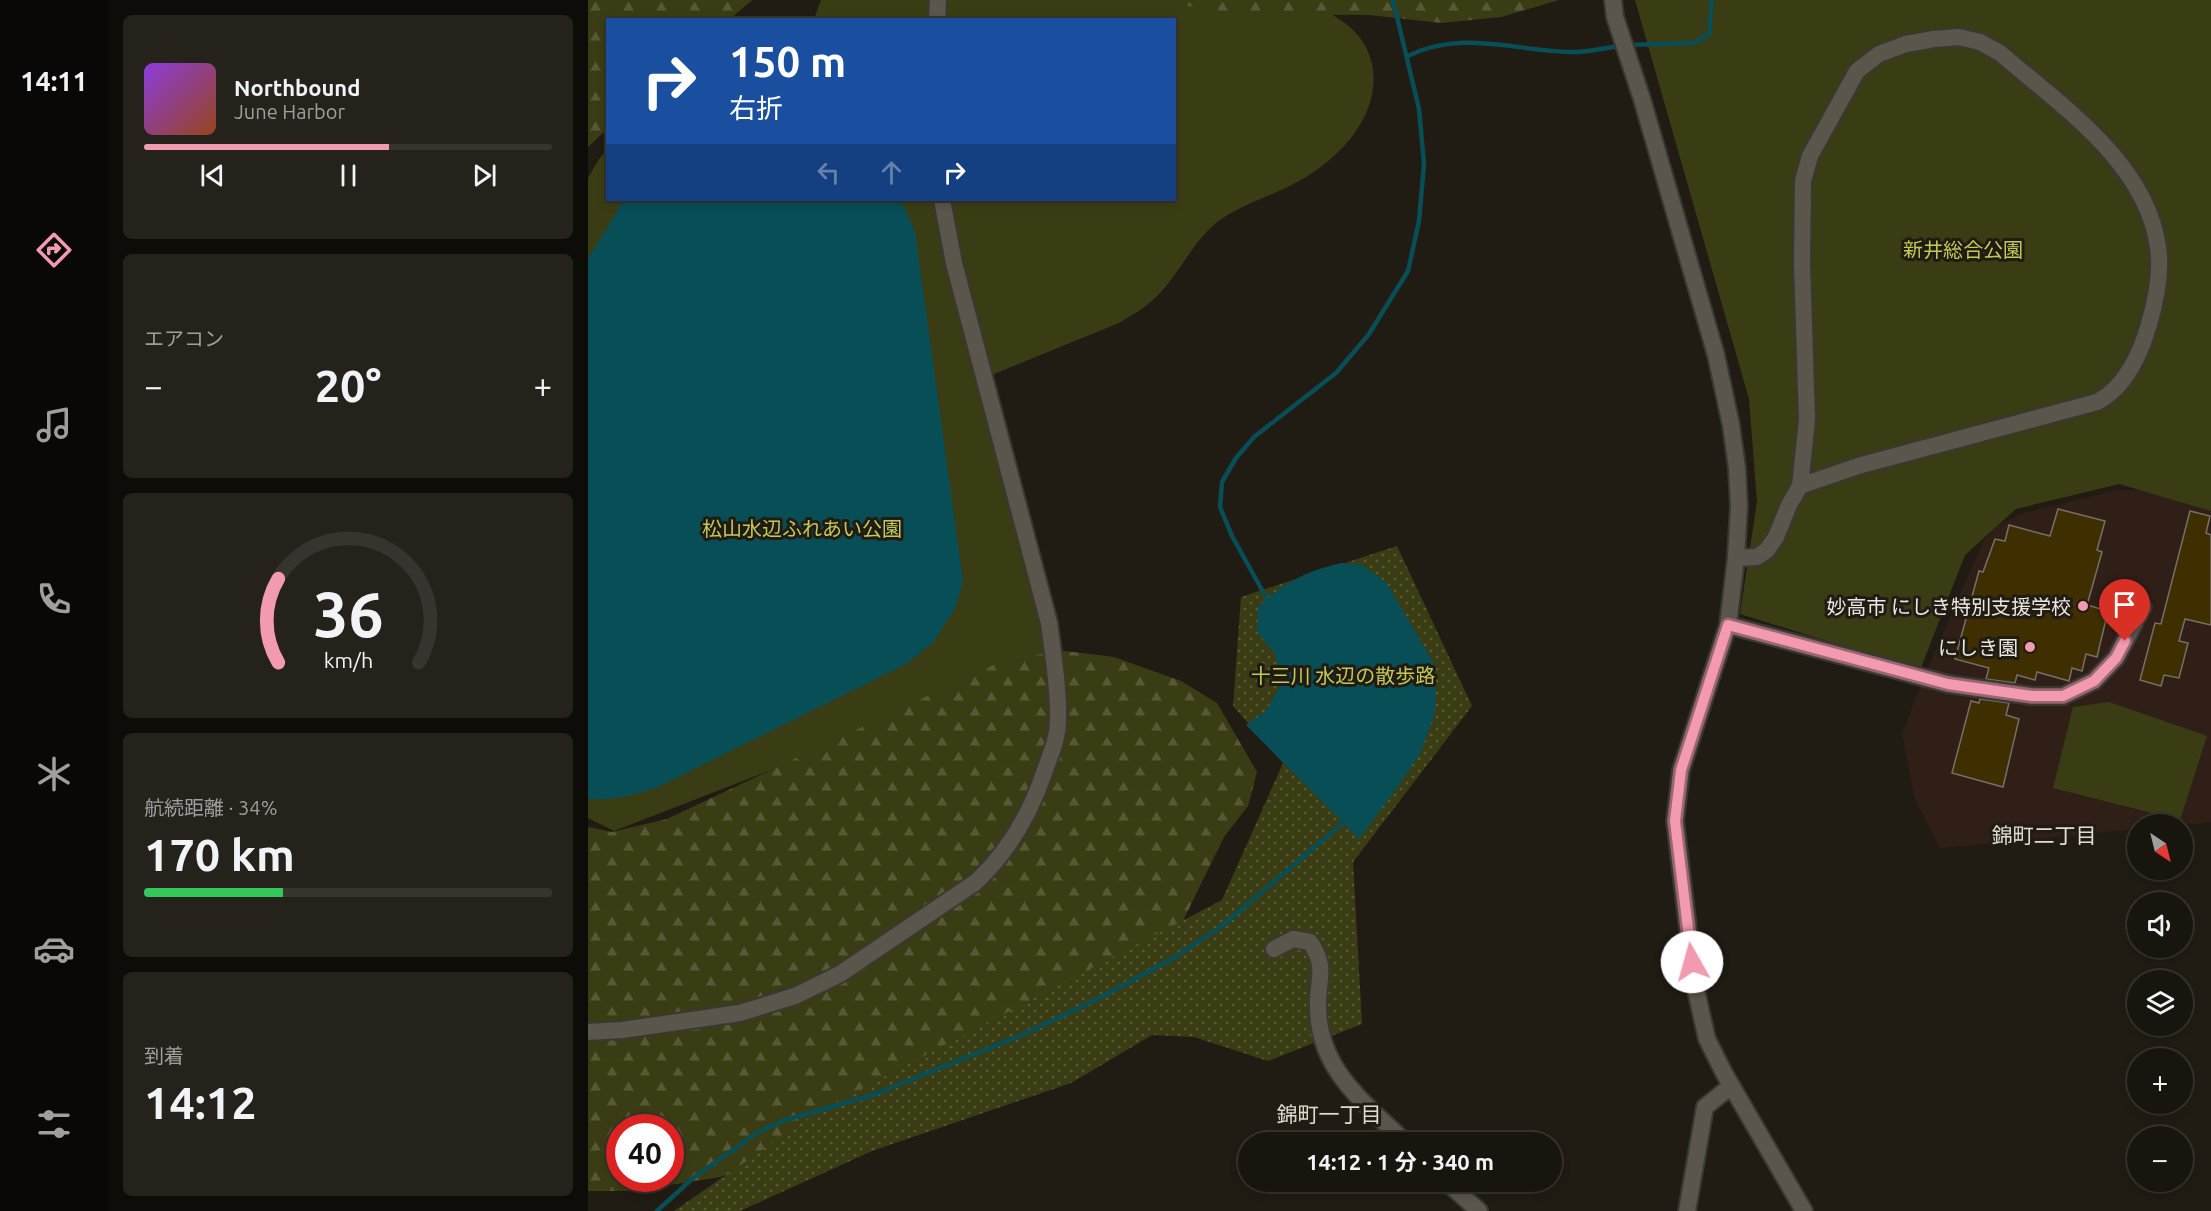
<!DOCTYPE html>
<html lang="ja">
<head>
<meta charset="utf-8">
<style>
	:root { --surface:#18150e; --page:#25221c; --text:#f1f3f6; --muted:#9f9f9e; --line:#36342e; --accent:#f29aaf }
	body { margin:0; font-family:Ubuntu,"Noto Sans JP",sans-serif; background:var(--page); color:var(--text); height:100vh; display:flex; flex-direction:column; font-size:22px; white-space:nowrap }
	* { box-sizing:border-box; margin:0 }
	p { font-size:20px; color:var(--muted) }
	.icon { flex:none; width:33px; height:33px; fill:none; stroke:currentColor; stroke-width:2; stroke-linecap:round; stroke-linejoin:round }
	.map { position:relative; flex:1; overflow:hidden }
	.drawer { display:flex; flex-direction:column; gap:15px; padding:15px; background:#0d0c08; width:480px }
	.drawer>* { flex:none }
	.banner { position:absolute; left:18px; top:18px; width:570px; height:183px; border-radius:0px; box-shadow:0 3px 9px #0003,0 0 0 2px var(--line); background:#1a4fa0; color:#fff; overflow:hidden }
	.needle { width:39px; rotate:145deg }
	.controls { position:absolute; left:1539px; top:814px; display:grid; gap:12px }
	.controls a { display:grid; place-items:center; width:66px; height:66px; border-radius:50%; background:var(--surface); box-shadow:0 3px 9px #0003,0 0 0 2px var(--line); font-size:30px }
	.speed { position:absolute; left:18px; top:1114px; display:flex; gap:12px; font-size:30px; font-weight:700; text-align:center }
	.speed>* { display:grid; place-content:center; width:78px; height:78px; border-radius:50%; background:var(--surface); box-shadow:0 3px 9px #0003,0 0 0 2px var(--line); line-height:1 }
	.speed .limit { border:9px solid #d22; background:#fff; color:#111 }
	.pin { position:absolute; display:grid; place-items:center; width:51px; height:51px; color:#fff; margin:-62px -26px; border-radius:50% 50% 50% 0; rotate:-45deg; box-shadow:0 0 6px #0007 }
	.pin .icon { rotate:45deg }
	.me { position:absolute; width:66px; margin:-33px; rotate:353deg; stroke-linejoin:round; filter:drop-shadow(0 0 4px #0008) }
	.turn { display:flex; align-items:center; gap:21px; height:126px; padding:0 24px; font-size:27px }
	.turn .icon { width:78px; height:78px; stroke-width:2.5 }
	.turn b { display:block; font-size:42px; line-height:51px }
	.lanes { display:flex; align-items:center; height:57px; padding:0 24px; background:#0003; justify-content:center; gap:30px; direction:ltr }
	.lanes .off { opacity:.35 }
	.big { font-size:45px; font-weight:700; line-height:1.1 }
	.drawer .card { flex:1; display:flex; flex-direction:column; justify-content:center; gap:9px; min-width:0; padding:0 21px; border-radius:9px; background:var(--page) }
	.drawer .dial { align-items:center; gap:0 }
	.dial svg { height:156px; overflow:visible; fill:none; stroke:var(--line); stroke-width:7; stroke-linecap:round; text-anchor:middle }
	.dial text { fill:var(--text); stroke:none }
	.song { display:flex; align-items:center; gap:18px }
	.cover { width:72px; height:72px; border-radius:9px; background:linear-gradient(135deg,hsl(270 70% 55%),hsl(20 70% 35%)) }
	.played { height:6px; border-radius:3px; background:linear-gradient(90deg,var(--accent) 60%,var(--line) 60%) }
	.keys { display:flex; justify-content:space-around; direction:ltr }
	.heat { display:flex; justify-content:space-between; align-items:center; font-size:33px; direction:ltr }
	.charge { height:9px; border-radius:4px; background:linear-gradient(90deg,#34c759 34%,var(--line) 0) }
	.trip { position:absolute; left:650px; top:1132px; width:324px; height:60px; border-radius:30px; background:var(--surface); box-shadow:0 3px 9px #0003,0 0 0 2px var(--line); font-weight:700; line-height:60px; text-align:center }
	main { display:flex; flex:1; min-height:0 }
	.tabs { display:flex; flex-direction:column; width:108px; justify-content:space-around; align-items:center; background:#0a0806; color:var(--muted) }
	.tabs .icon { width:42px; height:42px }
	.tabs .current { color:var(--accent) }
	.tabs b { font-size:27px; color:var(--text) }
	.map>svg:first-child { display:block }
	.education { fill:#301f17 }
	.grass { fill:#3a3d14 }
	.forest { fill:url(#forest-firs); fill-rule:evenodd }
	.park { fill:url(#park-dots) }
	.water { fill:#084e57 }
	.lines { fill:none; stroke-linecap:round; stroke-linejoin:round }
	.stream { stroke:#084e57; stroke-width:4.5 }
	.building { fill:#3e2e00; stroke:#757066; stroke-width:1.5 }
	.minor-casing { stroke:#3a3833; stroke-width:20 }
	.minor { stroke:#5a564c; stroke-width:16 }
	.route-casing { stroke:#9d6472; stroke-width:15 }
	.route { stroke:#f29aaf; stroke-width:10 }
	.poi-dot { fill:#f29aaf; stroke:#201c13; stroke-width:2 }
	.labels { text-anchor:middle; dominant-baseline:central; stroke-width:6; stroke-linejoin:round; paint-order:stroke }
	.park-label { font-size:20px; fill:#c2c958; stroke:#201c13 }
	.poi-label { font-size:20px; fill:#eae7e1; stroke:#201c13; text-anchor:end }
	.neighbourhood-label { font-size:21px; fill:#e0dbcf; stroke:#201c13 }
</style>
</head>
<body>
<main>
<nav class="tabs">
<b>14:11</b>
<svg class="icon current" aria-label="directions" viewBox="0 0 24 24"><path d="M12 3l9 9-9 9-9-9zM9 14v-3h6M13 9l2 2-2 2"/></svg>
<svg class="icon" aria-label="music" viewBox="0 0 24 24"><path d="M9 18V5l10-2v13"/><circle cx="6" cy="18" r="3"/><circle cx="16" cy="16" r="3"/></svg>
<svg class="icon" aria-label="phone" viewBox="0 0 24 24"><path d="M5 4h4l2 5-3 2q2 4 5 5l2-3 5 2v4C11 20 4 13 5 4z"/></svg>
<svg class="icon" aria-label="climate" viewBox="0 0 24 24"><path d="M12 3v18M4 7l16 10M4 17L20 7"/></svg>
<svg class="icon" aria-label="car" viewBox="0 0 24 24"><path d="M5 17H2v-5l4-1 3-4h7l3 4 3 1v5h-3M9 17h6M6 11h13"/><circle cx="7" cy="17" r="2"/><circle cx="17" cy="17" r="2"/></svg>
<svg class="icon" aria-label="filters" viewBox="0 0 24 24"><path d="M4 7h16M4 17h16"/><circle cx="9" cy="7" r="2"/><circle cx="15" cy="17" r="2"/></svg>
</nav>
<section class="drawer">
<div class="card">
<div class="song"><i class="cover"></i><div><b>Northbound</b><p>June Harbor</p></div></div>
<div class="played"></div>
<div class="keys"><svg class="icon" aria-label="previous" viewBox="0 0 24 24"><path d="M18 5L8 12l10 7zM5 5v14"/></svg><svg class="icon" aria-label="pause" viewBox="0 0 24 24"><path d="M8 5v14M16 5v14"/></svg><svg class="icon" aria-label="next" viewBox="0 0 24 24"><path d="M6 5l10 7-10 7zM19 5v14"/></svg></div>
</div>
<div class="card"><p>エアコン</p>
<div class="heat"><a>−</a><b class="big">20°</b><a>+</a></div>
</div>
<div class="card dial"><svg viewBox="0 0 100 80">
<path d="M14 69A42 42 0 1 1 86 69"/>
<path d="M14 69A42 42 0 0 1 14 26" stroke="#f29aaf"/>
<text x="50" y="56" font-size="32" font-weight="700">36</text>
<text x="50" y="72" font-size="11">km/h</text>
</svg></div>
<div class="card"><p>航続距離 · 34%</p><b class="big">170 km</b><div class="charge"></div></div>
<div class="card"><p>到着</p><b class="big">14:12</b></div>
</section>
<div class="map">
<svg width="1623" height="1211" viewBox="0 0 1623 1211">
	<defs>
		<pattern id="forest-firs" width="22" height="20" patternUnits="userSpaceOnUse" patternTransform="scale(1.5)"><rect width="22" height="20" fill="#3a3d14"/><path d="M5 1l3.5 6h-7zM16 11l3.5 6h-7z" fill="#575936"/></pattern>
		<pattern id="park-dots" width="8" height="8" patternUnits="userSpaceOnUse" patternTransform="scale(1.5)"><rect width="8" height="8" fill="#3a3d14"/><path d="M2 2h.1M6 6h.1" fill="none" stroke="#575936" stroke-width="1.8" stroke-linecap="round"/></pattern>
	</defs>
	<rect width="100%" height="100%" fill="#201c13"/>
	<!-- education -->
	<path class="education" d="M1530 490H1554L1623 511V822L1593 825H1550L1549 829 1352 848 1327 800 1314 733 1338 672 1396 540 1409 526 1432 514Z"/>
	<!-- grass -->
	<path class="grass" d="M233 0H709C742 11 776 27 784 64 794 114 753 157 713 180 685 196 654 203 628 223 603 244 591 275 568 297 557 308 544 315 531 323L396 378 466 660 26 831 0 818V178L11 159 19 149 20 200H586V20L226 19Z
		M1047 0H1623V511L1531 484 1428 509 1377 555 1332 670 1152 614 1169 502 1161 399Z
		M1521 702 1619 736 1592 820 1465 788 1485 707Z"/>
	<!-- forest -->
	<path class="forest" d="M0 0H164L142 19 20 20 19 129 0 147Z
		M568 0H971L913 17 854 23 781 15 645 14Z
		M477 651 526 657 593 681 629 703 669 772 660 806 636 837 587 937 216 1151 132 1177 44 1191H0V827L24 832 79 819 418 659ZM32 1128H82V1179H32Z"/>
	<!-- park -->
	<path class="park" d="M809 546 884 706 765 862 774 1024 680 1061 606 1037 564 1035 483 1083 284 1151 152 1211H86L232 1110 634 900 695 763 645 706 653 597Z"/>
	<!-- water -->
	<path class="water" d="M36 200H310L316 207 327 231 375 581 367 609 346 641 320 663 68 788C45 796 24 800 0 799V259Z
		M753 563 774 565 798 582 845 662 848 686 847 712 833 752 811 785 771 839 658 725 678 711 694 682 687 654 669 632 670 607C696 582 719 571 753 563Z"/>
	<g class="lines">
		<!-- stream -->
		<path class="stream" d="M1040 45 1106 43 1121 34 1124 0
			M820 56C872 30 925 50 981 52 997 53 1015 48 1032 46
			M679 599 644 536 632 507 634 482 648 458 666 437 748 373 781 334 820 271 831 221 836 164 831 109 805 0
			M69 1211 105 1178 172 1131 197 1120 285 1095 434 1035 511 998 584 959 635 925 755 823"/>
	</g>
	<!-- building -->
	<path class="building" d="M1470 509 1517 521 1509 550 1514 552 1499 605 1520 611 1509 657 1498 654 1494 671 1484 668 1481 681 1449 672 1447 680 1429 675 1427 683 1398 679 1401 668 1367 659 1391 571 1395 572 1407 539 1417 541 1421 525 1462 536Z
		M1602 511 1622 516 1618 533 1623 535V625L1597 619 1591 641 1600 643 1591 678 1576 675 1573 686 1552 680 1567 623 1573 624Z
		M1392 699 1421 703 1418 715 1431 719 1415 787 1364 773 1383 701 1391 703Z"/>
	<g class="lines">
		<!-- minor casing -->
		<g class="minor-casing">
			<path id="minor" d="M1025 0 1027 17 1054 99 1128 355 1143 425 1149 468 1151 506 1148 558 1140 625 1093 770 1087 821 1107 986 1119 1039 1136 1073 1216 1211
				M349 20 350 0
				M1148 558 1169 557 1179 550 1188 537 1201 505 1212 486 1219 420 1214 263 1215 181 1222 156 1269 71 1291 54 1318 44 1346 39 1371 37 1392 42 1412 53C1472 105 1558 162 1570 247 1574 272 1568 300 1561 324 1553 353 1537 388 1509 402L1270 466 1212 486
				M1140 625 1360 684 1444 696H1475L1506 681 1528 658 1555 607
				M686 949 705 939 722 942C740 968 729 980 730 1008 731 1071 777 1103 818 1143
				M0 1032 34 1030 152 1013 207 996 252 974 388 882C420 852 442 814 456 773 462 755 470 740 470 720 471 688 465 655 461 623L366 263 354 200
				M859 1182 891 1211
				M1099 1211 1117 1107 1143 1086"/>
		</g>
		<!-- minor -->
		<use href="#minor" class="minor"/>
	</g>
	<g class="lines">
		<!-- route casing -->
		<g class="route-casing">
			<path id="route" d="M1104 962 1087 821 1093 770 1140 625 1360 684 1444 696H1475L1506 681 1528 658 1537 641"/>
		</g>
		<!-- route -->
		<use href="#route" class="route"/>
	</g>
	<!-- markers -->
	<g class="poi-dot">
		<circle cx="1495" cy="606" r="6"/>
		<circle cx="1442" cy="647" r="6"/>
	</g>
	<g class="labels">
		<!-- park labels -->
		<g class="park-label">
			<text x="1375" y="249">新井総合公園</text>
			<text x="214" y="528">松山水辺ふれあい公園</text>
			<text x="755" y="675">十三川 水辺の散歩路</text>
		</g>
		<!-- poi labels -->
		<g class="poi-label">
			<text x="1483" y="606">妙高市 にしき特別支援学校</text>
			<text x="1430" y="647">にしき園</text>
		</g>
		<!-- neighbourhood labels -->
		<g class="neighbourhood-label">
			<text x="1456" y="835">錦町二丁目</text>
			<text x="741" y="1114">錦町一丁目</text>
		</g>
	</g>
</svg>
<div class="controls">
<a><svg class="needle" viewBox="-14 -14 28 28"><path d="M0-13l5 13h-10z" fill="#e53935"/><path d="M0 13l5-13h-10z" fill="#9f9f9e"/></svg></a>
<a><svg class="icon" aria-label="sound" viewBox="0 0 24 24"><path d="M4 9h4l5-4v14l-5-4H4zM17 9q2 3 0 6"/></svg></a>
<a><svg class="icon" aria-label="layers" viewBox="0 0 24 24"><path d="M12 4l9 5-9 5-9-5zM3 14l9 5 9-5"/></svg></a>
<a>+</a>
<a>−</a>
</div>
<div class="speed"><div class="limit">40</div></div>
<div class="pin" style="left:1537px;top:641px;background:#d93025"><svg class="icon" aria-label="arrive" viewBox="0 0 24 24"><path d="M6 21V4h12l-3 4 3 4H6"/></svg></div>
<svg class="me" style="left:1104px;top:962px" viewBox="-20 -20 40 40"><circle r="19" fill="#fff"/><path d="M0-13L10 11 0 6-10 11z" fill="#f29aaf"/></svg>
<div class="trip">14:12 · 1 分 · 340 m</div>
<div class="banner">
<div class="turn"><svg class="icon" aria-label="right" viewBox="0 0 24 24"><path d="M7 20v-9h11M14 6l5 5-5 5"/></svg><div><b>150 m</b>右折</div></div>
<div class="lanes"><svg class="icon off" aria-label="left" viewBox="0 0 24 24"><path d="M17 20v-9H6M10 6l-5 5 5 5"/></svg><svg class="icon off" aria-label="ahead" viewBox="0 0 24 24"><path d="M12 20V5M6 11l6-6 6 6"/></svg><svg class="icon" aria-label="right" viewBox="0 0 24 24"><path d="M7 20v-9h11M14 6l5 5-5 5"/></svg></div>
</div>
</div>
</main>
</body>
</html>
